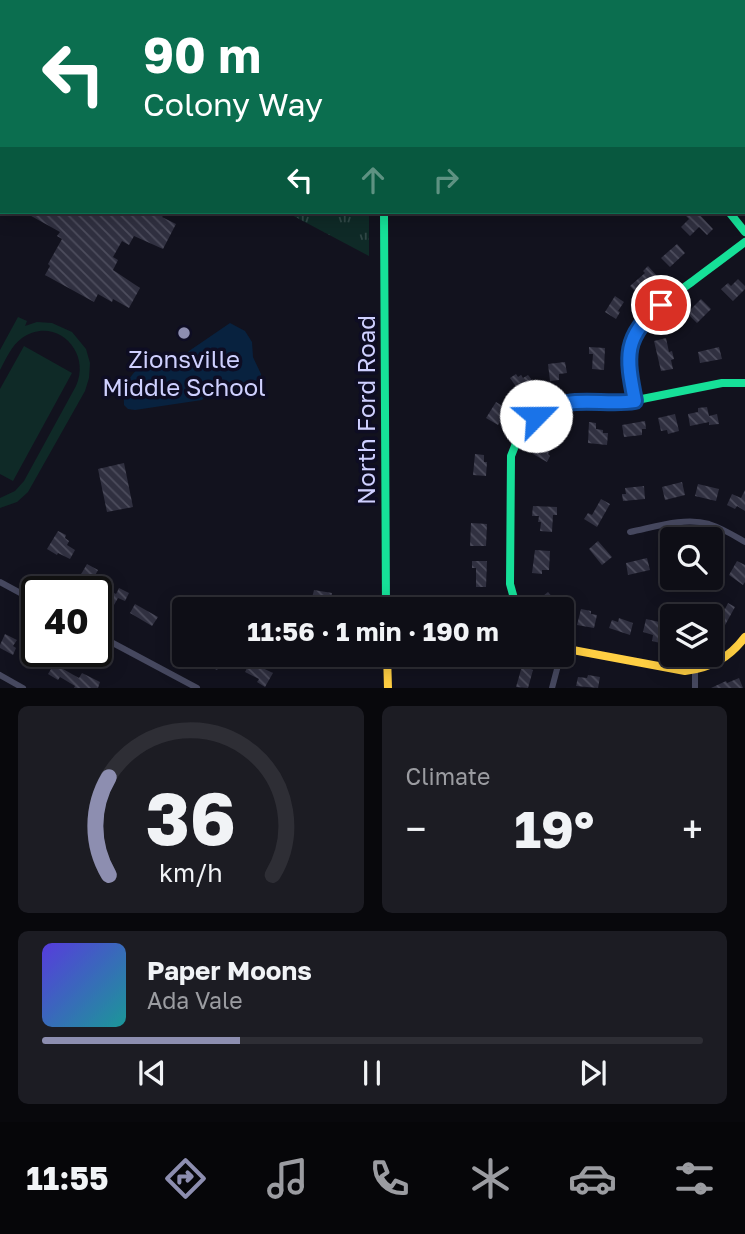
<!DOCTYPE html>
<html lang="en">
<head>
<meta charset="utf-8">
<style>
	:root { --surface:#0e0e16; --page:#1c1c23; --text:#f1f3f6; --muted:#9b9ca1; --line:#2e2e35; --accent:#8d8eb0 }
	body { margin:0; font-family:"Golos Text",sans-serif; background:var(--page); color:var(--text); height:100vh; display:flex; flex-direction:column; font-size:26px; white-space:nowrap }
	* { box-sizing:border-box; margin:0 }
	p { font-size:23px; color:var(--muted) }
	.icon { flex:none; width:38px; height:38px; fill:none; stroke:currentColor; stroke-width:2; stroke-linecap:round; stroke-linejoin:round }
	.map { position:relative; height:688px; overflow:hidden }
	.side { display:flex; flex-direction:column; gap:18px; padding:18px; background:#08080c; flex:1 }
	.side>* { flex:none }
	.banner { position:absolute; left:0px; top:0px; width:746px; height:214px; box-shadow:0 4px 18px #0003,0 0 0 2px var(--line); background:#0b6e4f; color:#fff; overflow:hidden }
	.buttons { position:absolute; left:660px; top:527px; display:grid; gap:14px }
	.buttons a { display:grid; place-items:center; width:63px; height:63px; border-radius:7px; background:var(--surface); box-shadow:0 4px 18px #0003,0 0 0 2px var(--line); font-size:35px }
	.speed { position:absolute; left:21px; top:576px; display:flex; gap:14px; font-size:35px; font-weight:700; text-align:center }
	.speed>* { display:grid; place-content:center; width:91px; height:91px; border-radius:50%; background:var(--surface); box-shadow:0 4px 18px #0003,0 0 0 2px var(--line); line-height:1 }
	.speed .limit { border:4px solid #111; border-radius:10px; background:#fff; color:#111 }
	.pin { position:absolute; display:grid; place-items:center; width:60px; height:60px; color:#fff; margin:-30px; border:4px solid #fff; border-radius:50%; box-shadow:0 2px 7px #0007 }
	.me { position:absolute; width:77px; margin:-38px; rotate:67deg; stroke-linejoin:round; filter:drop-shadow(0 0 5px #0008) }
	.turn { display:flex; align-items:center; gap:24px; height:147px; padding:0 28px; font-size:32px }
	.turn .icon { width:91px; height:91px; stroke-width:2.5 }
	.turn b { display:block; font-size:49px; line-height:60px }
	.lanes { display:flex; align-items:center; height:66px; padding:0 28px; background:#0003; justify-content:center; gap:35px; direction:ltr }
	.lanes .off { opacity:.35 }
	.big { font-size:52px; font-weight:700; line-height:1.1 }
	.side .card { flex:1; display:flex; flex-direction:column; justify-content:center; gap:10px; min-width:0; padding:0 24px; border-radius:10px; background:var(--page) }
	.side .dial { align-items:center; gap:0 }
	.dial svg { height:182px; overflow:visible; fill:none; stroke:var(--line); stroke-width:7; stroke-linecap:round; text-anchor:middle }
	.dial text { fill:var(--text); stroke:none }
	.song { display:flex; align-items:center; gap:21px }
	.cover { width:84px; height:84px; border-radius:10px; background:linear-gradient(135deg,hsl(250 70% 55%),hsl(180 70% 35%)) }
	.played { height:7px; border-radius:4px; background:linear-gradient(90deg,var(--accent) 30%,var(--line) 30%) }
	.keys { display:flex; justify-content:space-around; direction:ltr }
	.heat { display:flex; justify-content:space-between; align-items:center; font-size:38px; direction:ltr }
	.side .tiles { flex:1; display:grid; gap:18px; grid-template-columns:1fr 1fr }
	.card:last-child { grid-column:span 2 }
	.trip { position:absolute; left:172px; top:597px; width:402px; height:70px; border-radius:7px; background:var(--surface); box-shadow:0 4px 18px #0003,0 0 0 2px var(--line); font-weight:700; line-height:70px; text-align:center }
	.dock { display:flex; height:112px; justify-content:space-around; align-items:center; background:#060609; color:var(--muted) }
	.dock .icon { width:49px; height:49px }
	.dock .selected { color:var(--accent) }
	.dock b { font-size:32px; color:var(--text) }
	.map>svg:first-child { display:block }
	.park { fill:url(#park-tufts) }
	.pitch { fill:#0f2a27 }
	.water { fill:#08223f }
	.building { fill:url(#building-back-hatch) }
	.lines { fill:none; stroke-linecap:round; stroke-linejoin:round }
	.street { stroke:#46485f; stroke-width:6 }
	.fast { stroke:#16e098; stroke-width:8 }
	.slow { stroke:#ffcf43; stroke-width:8 }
	.jam { stroke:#f24e42; stroke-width:8 }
	.route-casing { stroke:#114b97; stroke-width:18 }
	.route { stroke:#1a73e8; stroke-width:12 }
	.poi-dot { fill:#8d8eb0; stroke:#0e0d23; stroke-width:2.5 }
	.labels { text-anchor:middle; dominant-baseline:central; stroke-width:7; stroke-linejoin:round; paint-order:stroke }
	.poi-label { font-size:24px; fill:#cfd0ff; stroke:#0e0d23 }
	.street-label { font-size:24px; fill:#cfd0ff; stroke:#0e0d23 }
</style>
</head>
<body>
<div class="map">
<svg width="745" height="688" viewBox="0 0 745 688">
	<defs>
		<pattern id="park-tufts" width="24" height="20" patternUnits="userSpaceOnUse" patternTransform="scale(1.75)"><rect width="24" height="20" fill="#0f2a27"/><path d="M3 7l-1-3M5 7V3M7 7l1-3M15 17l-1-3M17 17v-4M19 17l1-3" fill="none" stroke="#314847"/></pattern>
		<pattern id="building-back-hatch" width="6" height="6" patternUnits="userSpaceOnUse" patternTransform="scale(1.75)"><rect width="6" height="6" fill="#303040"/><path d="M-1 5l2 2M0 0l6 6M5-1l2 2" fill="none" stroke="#4d4d5d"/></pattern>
	</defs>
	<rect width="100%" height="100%" fill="#12121e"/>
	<!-- park -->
	<path class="park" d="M0 0H366V2H2V60L0 59Z
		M286 212H369V256Z"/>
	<!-- pitch -->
	<path class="pitch" d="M18 317 27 321 25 326 37 322 52 323 72 332 86 349 90 363 89 378 85 391 28 492 17 502 0 508V498L15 491 24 481 76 386C92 351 55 315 22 338 11 346 6 359 0 370V350Z
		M24 346 72 373 13 481 0 474V389Z"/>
	<!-- water -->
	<path class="water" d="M230 323 245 331 252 342 253 357 261 374V386L251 392H237L217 383 202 400 135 410 128 409 124 405C124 400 123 394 125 388 130 373 146 357 164 362 167 363 170 365 174 367L189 351Z"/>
	<!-- building -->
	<path class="building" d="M24 212H159L164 214 162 217 176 224 163 249 134 236 129 245 122 241 113 257 118 260 113 270 140 288 129 308 113 299 112 302 98 294 94 302 45 275 50 266 48 264 62 239 57 236 60 232Z
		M689 212H697L713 229 707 235 699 227 690 236 681 227 689 219 685 215Z
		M677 244 685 253 670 267 661 258Z
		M648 266 658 277 638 294 630 286 645 273 643 271Z
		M738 279 745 286V289L733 301 721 289 728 283 731 286Z
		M615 296 624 302 618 311 620 312 616 319 605 312Z
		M701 299 711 309 697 323 687 313Z
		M666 338 669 352 672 351 674 359 671 360 673 369 661 371 654 341Z
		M589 347 605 348 604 370 592 369 593 354H589Z
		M719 347 722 359 700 363 698 352Z
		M565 362 567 373 559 374V380L550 381 548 364Z
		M516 374 518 377 521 375 523 378 528 375 536 385 523 395 522 394 518 397 513 391 517 388 510 378Z
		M496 402 506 408 501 416 503 417 498 425 486 418Z
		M707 407 709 416 717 414 719 424 709 425V422L690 426 688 414 698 412V408Z
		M675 414 679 431 668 434 667 430 661 431 658 418Z
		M645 421 646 429H642V435L624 437 622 425Z
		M589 422 596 423V429L603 430V433H608L607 445 588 443Z
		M546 433 557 439 548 454 550 456 547 462 533 454Z
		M475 454 484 455V462H487L486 476 473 475Z
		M124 463 133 507 107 512 98 469Z
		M682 482 685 495 665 500 662 487Z
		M698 484 719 489 716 501 695 496Z
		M644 486 645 499 623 501 622 494H626L625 488Z
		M745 490V511L737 506 735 509 727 505 732 494 741 498Z
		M601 499 610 504 597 527 584 519 588 513 592 515Z
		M533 506 557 507V515H553L552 532 540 531 541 522H538L539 516H532Z
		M471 523 487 524 486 546H470Z
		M58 531 66 535 65 538 69 541 67 545 75 550 70 559 58 553 57 555 47 549Z
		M598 541 612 557 602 565 589 549Z
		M535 550 550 551 549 570H542V574L532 573Z
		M647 558 650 570 628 575 626 563Z
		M472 561H487L486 587H476V568H472Z
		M737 561 745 565V582L743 585 729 575Z
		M87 564 98 570 87 590 76 583Z
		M119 588 129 593 125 601 118 598 114 605 103 599 108 590 116 594Z
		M314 590 332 593 330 601 312 598Z
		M548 592 560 606 557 609H545L538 600Z
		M487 598 490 609H457V608Z
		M714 602 725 609 728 603 735 607 724 627 711 619 715 611 710 608Z
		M135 604 158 617 152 626 130 613Z
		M581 609 591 611V614L597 615 594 628 577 625Z
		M619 618 633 623 630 635 609 628 612 620 618 622Z
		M646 619 664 623 660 643 652 641 653 635 643 632Z
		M5 634 17 640 13 646 16 648 13 655 0 648V645Z
		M32 648 46 655 38 669 31 665 33 661 27 657Z
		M205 654H225L217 670 210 667 212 664 203 659Z
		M302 654H334L333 669 301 666Z
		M250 662 273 673 265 687 257 682 259 679 245 672Z
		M54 664 79 678 82 673 100 682 98 688H74L75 686 60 677 58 680 48 674Z
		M522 666 533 670 528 688 516 687Z
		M588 675 600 677 598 688 576 686 578 677 587 678Z
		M739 678 743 688H711L726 681 727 683Z"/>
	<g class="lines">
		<!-- street -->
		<path class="street" d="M622 2 623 0
			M728 2 729 0
			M630 532C655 527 684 517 709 524 722 528 733 535 745 542
			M0 582 37 602
			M96 634 197 688
			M0 675 23 688
			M552 688 561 654
			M695 688V671"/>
		<!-- fast -->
		<path class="fast" d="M384 212 386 609
			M729 212 745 232
			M635 401C631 383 626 365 631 347 638 316 669 299 693 281 710 268 728 255 745 242
			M517 609 510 584 511 456 519 436 529 422 543 412 569 402 622 403 722 383H745"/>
		<!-- slow -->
		<path class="slow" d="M382 0V2
			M562 648 685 671C711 668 729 658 745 637
			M387 654 388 688"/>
		<!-- jam -->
		<path class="jam" d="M391 0V2
			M541 0 544 2"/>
	</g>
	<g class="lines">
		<!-- route casing -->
		<g class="route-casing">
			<path id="route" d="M536 416C545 410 556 404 567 403 589 399 612 405 635 401 626 356 623 337 661 305"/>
		</g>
		<!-- route -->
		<use href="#route" class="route"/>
	</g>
	<!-- markers -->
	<circle class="poi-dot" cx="184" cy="333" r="7"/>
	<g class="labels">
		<!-- poi labels -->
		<g class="poi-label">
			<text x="184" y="358">Zionsville<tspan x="184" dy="28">Middle School</tspan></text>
		</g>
		<!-- street labels -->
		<g class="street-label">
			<text transform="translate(365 410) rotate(-90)">North Ford Road</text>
		</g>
	</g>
</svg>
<div class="buttons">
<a><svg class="icon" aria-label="search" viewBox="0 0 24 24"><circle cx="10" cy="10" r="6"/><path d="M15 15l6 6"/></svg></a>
<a><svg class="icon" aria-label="layers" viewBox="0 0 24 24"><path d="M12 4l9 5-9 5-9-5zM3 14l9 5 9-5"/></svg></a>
</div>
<div class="speed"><div class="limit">40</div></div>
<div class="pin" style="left:661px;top:305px;background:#d93025"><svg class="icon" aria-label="arrive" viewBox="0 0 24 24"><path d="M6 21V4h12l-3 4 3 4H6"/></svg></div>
<svg class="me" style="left:536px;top:416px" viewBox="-20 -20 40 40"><circle r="19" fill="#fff"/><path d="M0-13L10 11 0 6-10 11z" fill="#1a73e8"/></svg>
<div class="trip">11:56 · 1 min · 190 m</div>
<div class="banner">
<div class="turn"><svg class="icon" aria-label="left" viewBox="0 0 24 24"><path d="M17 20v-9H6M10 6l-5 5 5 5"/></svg><div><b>90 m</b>Colony Way</div></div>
<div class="lanes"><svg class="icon" aria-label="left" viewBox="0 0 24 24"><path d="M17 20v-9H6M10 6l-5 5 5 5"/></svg><svg class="icon off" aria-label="ahead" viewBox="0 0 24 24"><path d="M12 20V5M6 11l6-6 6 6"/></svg><svg class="icon off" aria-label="right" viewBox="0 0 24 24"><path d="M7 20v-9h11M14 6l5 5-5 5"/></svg></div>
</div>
</div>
<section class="side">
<div class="tiles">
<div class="card dial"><svg viewBox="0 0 100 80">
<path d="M14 69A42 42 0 1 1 86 69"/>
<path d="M14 69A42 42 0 0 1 14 26" stroke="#8d8eb0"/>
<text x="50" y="56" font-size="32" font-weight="700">36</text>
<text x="50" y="72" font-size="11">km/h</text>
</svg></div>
<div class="card"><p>Climate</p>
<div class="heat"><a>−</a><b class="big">19°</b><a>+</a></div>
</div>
<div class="card">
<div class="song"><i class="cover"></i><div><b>Paper Moons</b><p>Ada Vale</p></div></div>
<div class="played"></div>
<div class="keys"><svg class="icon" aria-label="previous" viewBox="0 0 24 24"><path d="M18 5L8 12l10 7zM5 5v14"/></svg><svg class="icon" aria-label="pause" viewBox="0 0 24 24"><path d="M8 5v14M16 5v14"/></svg><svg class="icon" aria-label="next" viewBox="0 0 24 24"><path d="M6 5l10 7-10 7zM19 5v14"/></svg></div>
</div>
</div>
</section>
<nav class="dock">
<b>11:55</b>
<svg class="icon selected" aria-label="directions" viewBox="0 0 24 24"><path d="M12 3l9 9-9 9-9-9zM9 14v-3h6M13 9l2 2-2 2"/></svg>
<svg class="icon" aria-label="music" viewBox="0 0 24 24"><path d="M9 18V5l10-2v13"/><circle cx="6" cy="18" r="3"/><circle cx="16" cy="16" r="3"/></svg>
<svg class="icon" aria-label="phone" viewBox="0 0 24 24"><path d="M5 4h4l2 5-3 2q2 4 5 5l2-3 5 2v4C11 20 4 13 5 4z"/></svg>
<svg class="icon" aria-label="climate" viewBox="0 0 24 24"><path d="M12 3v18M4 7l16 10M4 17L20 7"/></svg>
<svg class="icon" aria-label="car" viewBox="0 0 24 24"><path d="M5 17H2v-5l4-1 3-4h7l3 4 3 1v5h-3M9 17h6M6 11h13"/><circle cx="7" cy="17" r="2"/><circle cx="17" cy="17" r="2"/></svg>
<svg class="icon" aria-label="filters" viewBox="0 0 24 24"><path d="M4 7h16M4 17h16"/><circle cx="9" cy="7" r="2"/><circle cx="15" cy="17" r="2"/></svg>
</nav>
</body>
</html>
